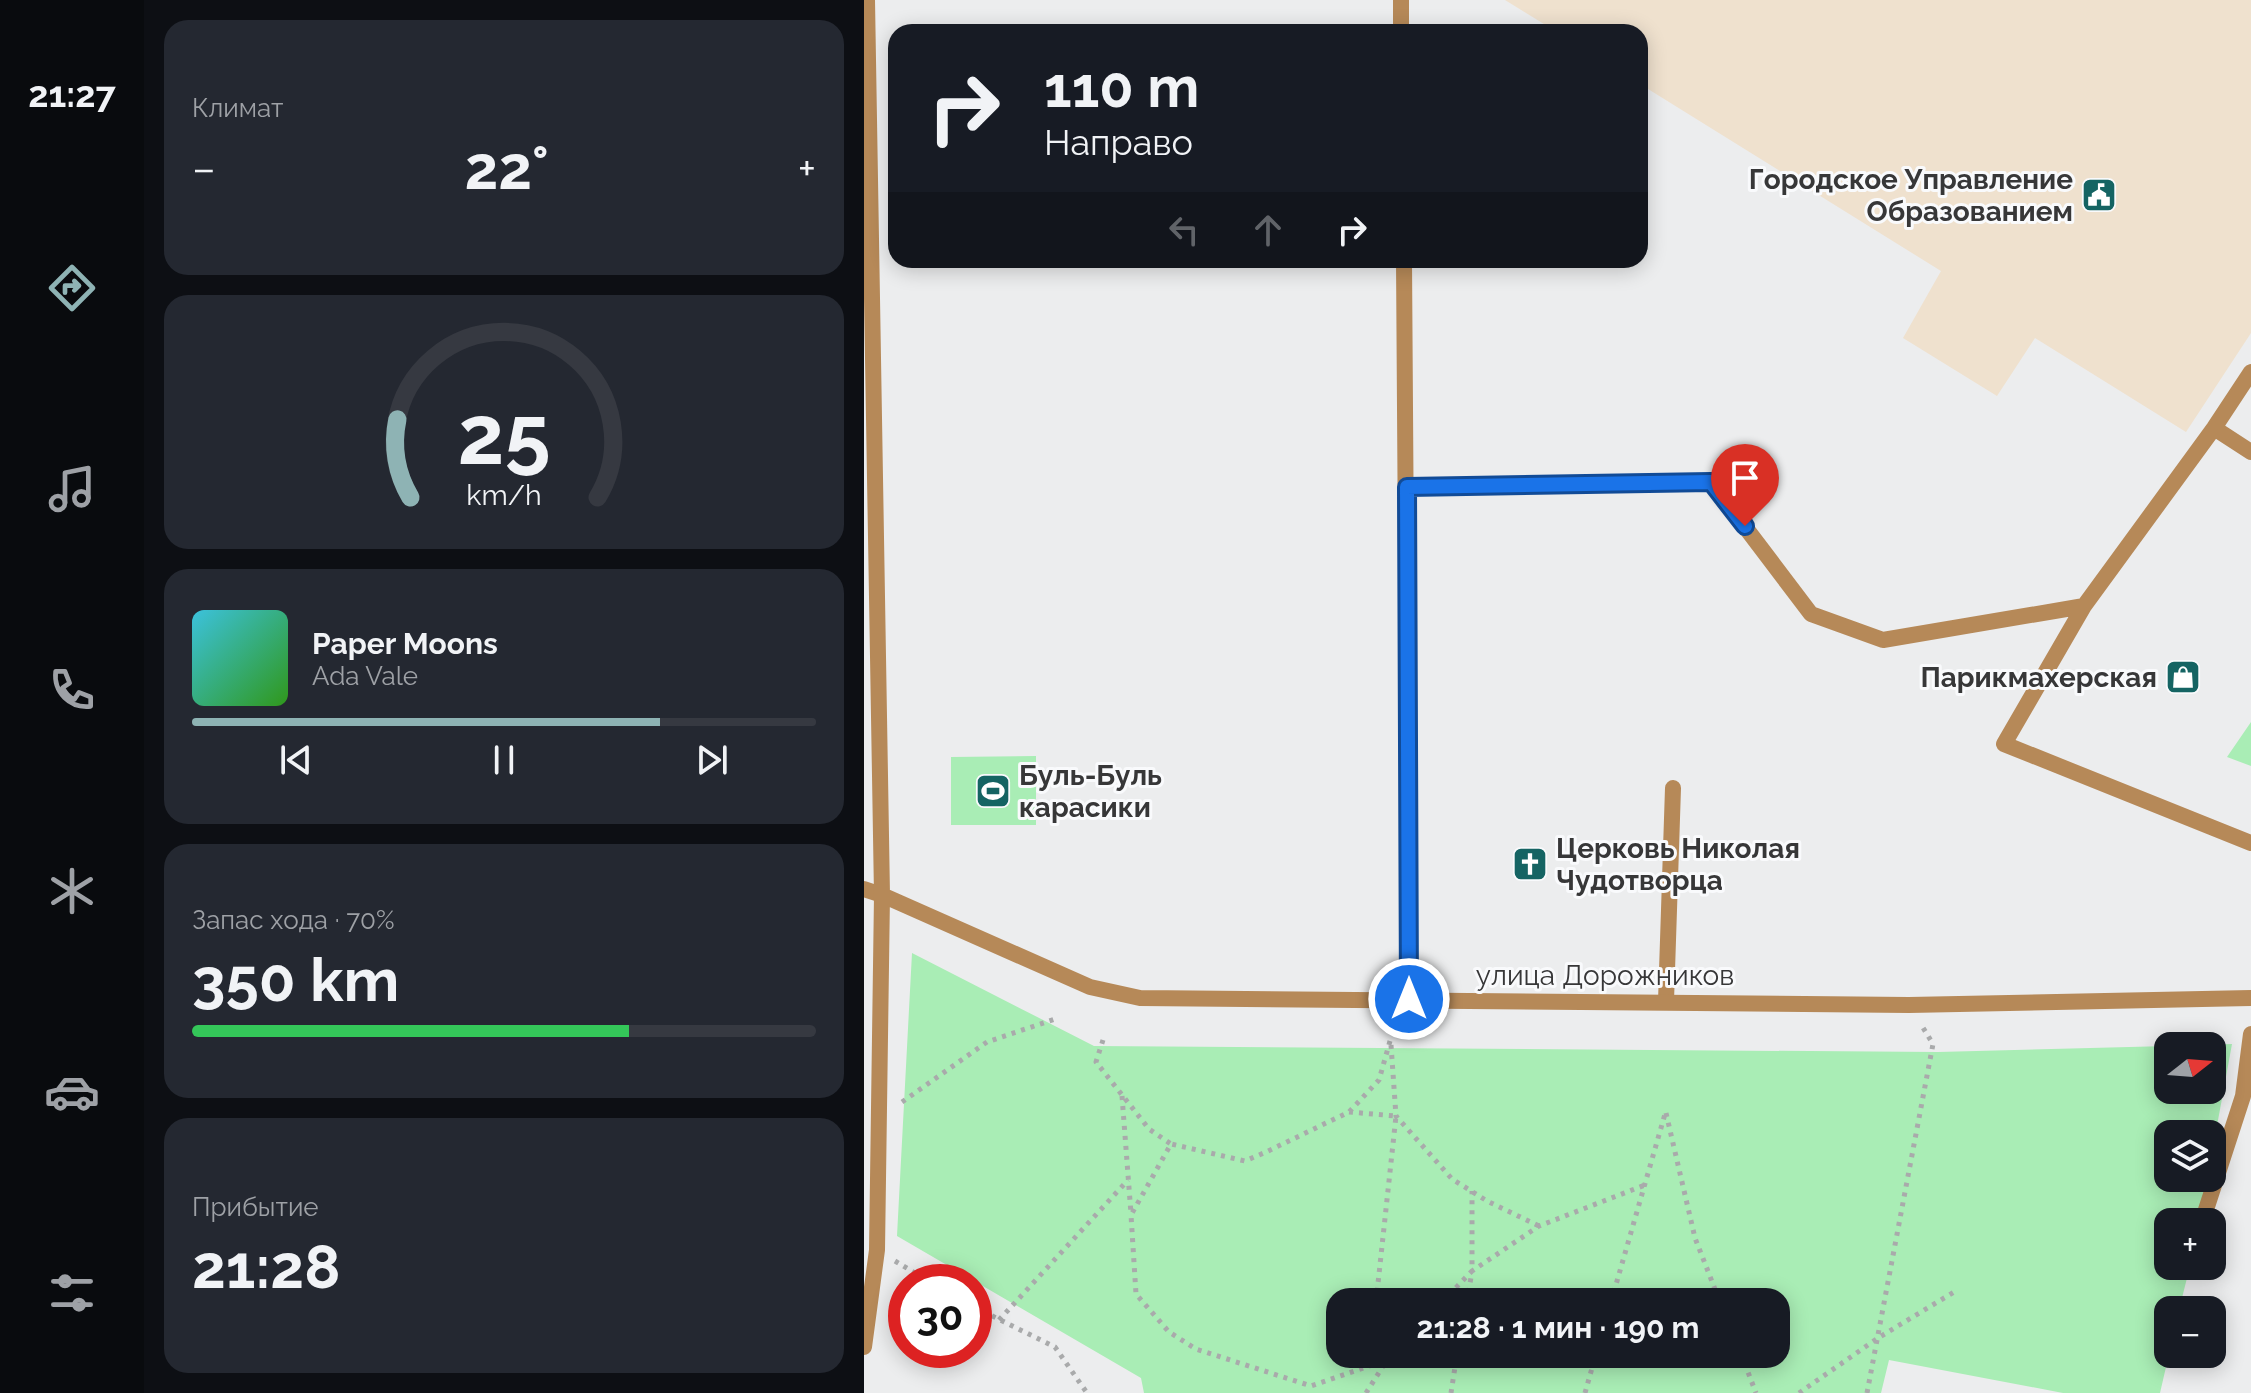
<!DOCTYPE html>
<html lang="ru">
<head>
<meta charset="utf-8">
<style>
	:root { --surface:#171b24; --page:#242831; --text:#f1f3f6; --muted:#9ea1a6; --line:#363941; --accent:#8eb3b4 }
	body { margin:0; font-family:Raleway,sans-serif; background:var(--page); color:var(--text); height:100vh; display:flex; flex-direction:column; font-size:30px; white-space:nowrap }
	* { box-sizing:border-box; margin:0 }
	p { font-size:26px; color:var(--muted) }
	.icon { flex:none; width:44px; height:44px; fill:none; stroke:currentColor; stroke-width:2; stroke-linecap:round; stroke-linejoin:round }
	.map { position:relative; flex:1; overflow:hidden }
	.drawer { display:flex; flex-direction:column; gap:20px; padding:20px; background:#0d0f14; width:720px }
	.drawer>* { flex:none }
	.guide { position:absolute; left:24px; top:24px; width:760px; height:244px; border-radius:24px; box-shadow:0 4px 20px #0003; background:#171b24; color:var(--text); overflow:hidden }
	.needle { width:52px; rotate:73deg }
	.controls { position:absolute; left:1290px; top:1032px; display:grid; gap:16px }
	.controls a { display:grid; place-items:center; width:72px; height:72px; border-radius:16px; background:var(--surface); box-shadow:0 4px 20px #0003; font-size:40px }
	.speed { position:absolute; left:24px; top:1264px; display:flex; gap:16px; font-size:40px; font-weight:700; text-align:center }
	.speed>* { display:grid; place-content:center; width:104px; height:104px; border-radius:50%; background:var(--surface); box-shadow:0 4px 20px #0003; line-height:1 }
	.speed .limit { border:12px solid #d22; background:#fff; color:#111 }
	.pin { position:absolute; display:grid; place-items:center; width:68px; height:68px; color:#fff; margin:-82px -34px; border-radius:50% 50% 50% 0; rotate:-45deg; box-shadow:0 0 8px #0007 }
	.pin .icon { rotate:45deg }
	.me { position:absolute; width:88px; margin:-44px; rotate:0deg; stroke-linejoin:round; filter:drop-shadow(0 0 6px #0008) }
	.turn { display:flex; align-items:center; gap:28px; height:168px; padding:0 24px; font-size:36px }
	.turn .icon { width:104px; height:104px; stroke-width:2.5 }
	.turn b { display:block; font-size:56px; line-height:68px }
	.lanes { display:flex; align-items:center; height:76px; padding:0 24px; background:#0003; justify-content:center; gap:40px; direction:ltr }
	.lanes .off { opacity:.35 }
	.big { font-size:60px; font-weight:700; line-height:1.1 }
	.drawer .tile { flex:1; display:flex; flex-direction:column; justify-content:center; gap:12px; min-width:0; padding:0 28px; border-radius:24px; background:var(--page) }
	.drawer .dial { align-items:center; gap:0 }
	.dial svg { height:208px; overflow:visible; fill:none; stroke:var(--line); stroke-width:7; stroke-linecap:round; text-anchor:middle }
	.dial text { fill:var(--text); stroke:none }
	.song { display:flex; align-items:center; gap:24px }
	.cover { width:96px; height:96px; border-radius:12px; background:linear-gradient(135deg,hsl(190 70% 55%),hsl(110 70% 35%)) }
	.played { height:8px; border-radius:4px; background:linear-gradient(90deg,var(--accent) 75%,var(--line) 75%) }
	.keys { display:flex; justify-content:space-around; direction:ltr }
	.heat { display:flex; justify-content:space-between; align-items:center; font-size:44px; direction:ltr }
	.charge { height:12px; border-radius:6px; background:linear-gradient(90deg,#34c759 70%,var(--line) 0) }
	.trip { position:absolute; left:462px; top:1288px; width:464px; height:80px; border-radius:24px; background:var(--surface); box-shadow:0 4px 20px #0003; font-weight:700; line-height:80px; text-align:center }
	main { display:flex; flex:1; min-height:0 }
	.dock { display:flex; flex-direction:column; width:144px; justify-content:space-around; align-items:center; background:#090b0e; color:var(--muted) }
	.dock .icon { width:56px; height:56px }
	.dock .on { color:var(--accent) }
	.dock b { font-size:36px; color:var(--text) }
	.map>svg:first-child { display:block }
	.education { fill:#efe1ce }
	.green { fill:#a9edb5; fill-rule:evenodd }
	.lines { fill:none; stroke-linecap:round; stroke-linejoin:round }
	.path { stroke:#a9aaab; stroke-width:5; stroke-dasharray:4 6; stroke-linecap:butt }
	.lane { stroke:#b68958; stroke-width:16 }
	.street { stroke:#b68958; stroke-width:16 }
	.route-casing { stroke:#114b97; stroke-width:20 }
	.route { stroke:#1a73e8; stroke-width:14 }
	.labels { text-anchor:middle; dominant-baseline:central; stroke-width:6; stroke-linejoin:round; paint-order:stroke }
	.poi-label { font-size:28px; font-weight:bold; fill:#373738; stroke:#f9fafc; text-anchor:end }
	.street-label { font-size:28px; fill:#373738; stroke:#f9fafc }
</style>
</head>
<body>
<main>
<nav class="dock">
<b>21:27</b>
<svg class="icon on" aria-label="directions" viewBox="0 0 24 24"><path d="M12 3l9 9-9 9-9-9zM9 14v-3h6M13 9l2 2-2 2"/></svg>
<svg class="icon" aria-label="music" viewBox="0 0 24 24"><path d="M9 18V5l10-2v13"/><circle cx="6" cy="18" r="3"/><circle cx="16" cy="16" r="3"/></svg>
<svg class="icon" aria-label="phone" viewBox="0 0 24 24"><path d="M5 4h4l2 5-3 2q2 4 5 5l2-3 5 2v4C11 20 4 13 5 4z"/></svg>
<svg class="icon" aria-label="climate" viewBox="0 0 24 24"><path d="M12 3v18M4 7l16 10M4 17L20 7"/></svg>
<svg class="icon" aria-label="car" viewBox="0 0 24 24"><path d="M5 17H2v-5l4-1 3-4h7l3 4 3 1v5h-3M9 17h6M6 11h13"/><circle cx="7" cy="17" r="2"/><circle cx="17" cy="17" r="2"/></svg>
<svg class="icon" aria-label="filters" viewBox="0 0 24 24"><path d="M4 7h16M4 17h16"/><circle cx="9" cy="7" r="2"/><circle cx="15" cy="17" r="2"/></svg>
</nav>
<section class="drawer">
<div class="tile"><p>Климат</p>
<div class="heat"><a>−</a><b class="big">22°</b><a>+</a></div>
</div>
<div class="tile dial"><svg viewBox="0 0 100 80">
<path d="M14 69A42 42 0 1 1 86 69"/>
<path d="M14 69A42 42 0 0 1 9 39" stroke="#8eb3b4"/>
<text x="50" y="56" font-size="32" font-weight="700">25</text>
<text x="50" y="72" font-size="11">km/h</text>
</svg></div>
<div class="tile">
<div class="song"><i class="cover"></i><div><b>Paper Moons</b><p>Ada Vale</p></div></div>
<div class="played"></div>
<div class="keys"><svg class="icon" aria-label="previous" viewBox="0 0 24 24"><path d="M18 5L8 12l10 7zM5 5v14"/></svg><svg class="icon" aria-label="pause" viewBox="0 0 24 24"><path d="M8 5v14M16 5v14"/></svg><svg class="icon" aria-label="next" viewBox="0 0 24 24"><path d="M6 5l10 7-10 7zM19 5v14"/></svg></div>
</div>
<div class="tile"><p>Запас хода · 70%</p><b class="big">350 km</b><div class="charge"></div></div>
<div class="tile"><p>Прибытие</p><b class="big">21:28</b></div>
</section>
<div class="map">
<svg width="1387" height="1393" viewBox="0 0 1387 1393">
	<rect width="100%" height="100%" fill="#ecedee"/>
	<!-- education -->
	<path class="education" d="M641 0H1387V333L1322 432 1171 338 1133 396 1039 338 1077 271 776 84V32H693Z"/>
	<!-- green -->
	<path class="green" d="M1387 722V766L1363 757Z
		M172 756V825H87V757Z
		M48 953 230 1046 1074 1052 1304 1046V1090H1348V1046H1305L1368 1044 1348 1153V1134H1304V1178H1344L1335 1222H1304V1266H1326L1315 1310H1304L1305 1354 1296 1393H1199L1025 1360 1017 1393H280L277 1378 33 1236ZM476 1302H912V1354H476Z"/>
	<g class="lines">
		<!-- path -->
		<path class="path" d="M239 1040 232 1062 285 1129 307 1144
			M526 1041 515 1080 485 1112 402 1152 381 1161 307 1144 267 1215 272 1294 305 1332 332 1349 447 1386 523 1360 529 1354
			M527 1045 532 1116 588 1179 623 1201 675 1226
			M258 1096 267 1214
			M38 1102 123 1042 194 1018
			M485 1112 532 1116 512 1302
			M802 1113 831 1238 856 1302
			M31 1261 66 1282
			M578 1302 608 1271V1191
			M603 1302 608 1271 675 1226 781 1185
			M747 1302 801 1114
			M110 1307 191 1347 223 1393
			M135 1320 264 1180
			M877 1354 892 1393
			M505 1366 506 1354
			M502 1393 523 1360
			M587 1393 593 1354
			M721 1393 732 1354
			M935 1393 1014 1338 1090 1292
			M1003 1393 1069 1044 1058 1026"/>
		<!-- lane -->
		<path class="lane" d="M1387 372 1350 428 1220 606 1140 744 1387 843
			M1350 428 1387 452
			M543 487 847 482 947 614 1019 640 1220 606
			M0 889 18 895
			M802 1001 809 788
			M1338 1222 1379 1096 1387 1034"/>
		<!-- street -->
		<path class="street" d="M537 0V32
			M540 260 545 999
			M18 895 226 987 276 998 1045 1005 1387 998
			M0 1347 13 1250 18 895 3 0"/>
	</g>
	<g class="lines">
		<!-- route casing -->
		<g class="route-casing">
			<path id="route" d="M545 999 543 487 847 482 881 526"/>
		</g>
		<!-- route -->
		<use href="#route" class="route"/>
	</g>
	<!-- icons -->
	<defs>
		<g id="civic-square" transform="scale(1.8)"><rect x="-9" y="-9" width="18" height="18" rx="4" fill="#156463" stroke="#f9fafc"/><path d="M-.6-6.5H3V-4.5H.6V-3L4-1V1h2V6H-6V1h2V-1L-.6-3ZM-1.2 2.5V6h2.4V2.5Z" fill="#fff"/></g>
		<g id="shop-square" transform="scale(1.8)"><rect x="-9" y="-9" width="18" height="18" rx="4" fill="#156463" stroke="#f9fafc"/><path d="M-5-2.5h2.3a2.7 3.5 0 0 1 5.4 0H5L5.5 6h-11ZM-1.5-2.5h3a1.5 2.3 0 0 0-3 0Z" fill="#fff"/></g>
		<g id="stadium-square" transform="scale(1.8)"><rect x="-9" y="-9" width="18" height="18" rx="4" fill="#156463" stroke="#f9fafc"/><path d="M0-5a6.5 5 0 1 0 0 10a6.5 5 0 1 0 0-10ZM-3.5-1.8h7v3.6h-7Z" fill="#fff"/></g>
		<g id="church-square" transform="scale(1.8)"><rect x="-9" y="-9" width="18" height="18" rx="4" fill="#156463" stroke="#f9fafc"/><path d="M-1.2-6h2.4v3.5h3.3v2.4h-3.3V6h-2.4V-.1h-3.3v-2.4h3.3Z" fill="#fff"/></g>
	</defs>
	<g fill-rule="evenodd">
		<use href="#civic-square" x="1235" y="195"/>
		<use href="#shop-square" x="1319" y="677"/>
		<use href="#stadium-square" x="129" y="791"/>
		<use href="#church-square" x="666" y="864"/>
	</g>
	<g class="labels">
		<!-- poi labels -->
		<g class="poi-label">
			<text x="1209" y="179">Городское Управление<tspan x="1209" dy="32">Образованием</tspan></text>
			<text x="1293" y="677">Парикмахерская</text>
			<text x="155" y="775" text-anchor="start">Буль-Буль<tspan x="155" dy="32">карасики</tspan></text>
			<text x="692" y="848" text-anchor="start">Церковь Николая<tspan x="692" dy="32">Чудотворца</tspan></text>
		</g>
		<!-- street labels -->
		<g class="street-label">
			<text x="741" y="975">улица Дорожников</text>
		</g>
	</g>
</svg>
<div class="controls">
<a><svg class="needle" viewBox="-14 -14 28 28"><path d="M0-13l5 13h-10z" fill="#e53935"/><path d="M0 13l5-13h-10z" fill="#9ea1a6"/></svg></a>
<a><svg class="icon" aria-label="layers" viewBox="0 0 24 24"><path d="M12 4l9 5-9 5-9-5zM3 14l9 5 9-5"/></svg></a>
<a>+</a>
<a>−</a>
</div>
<div class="speed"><div class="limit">30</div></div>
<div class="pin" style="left:881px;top:526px;background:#d93025"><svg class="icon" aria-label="arrive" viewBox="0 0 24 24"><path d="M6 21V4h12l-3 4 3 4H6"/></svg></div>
<svg class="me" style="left:545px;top:999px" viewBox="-20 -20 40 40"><circle r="17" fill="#1a73e8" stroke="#fff" stroke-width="3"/><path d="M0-11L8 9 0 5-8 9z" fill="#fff"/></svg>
<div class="trip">21:28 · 1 мин · 190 m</div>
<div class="guide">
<div class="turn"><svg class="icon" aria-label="right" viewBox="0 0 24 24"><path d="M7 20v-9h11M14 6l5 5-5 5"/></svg><div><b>110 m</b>Направо</div></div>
<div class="lanes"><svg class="icon off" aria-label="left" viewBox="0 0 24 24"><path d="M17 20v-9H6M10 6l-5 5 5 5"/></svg><svg class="icon off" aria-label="ahead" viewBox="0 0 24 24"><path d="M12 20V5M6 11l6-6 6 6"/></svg><svg class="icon" aria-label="right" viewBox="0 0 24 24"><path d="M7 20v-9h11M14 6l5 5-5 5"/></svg></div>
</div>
</div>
</main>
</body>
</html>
